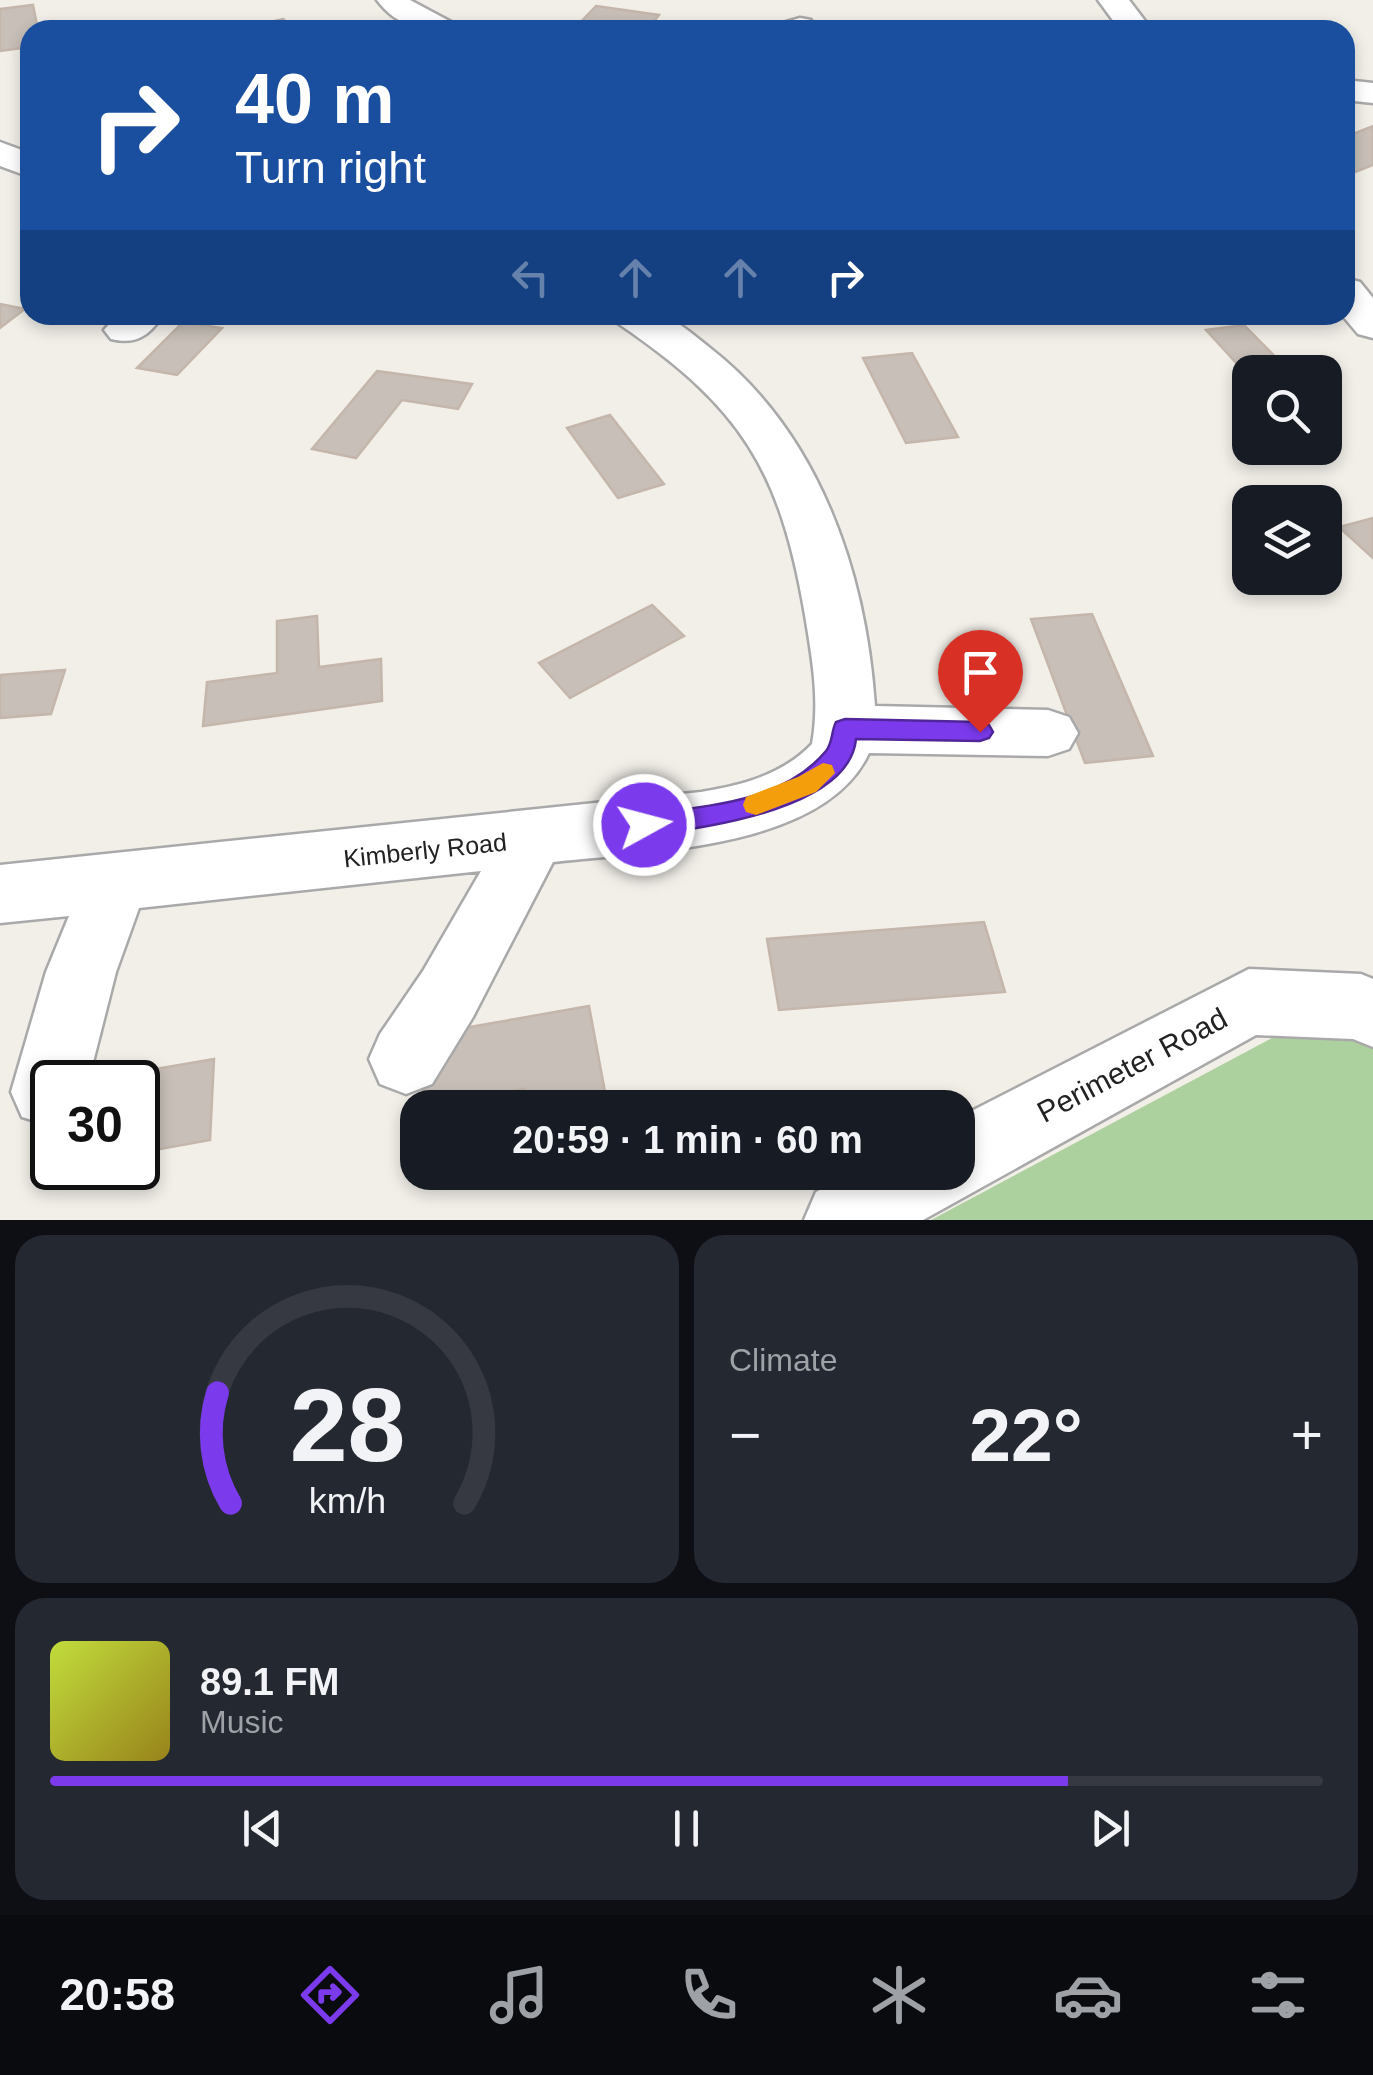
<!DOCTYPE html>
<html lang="en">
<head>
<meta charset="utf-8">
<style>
	:root { --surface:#171b24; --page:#242831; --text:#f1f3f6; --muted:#9ea1a6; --line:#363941; --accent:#7c3aed }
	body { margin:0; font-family:Arial,sans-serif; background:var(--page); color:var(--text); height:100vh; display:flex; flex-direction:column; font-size:38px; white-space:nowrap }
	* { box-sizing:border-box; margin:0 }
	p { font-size:32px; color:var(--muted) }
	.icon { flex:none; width:55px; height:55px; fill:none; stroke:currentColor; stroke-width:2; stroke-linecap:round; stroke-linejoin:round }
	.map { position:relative; height:1220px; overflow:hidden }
	.sheet { display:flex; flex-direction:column; gap:15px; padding:15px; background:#0d0f14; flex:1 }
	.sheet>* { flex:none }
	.hud { position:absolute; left:20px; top:20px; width:1335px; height:305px; border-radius:30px; box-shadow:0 5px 15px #0003; background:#1a4fa0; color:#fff; overflow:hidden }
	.controls { position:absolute; left:1232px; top:355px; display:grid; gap:20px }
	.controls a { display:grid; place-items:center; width:110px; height:110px; border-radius:20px; background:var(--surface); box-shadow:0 5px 15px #0003; font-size:50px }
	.speed { position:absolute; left:30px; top:1060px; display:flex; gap:20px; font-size:50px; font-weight:700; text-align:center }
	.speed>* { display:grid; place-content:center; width:130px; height:130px; border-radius:50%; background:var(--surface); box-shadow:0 5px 15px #0003; line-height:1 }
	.speed .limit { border:5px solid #111; border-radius:15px; background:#fff; color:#111 }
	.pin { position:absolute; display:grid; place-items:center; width:85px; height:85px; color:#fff; margin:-102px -42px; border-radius:50% 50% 50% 0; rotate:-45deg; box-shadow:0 0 10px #0007 }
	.pin .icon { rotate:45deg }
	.me { position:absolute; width:110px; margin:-55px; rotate:83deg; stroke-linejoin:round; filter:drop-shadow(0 0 8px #0008) }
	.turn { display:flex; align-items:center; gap:35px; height:210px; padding:0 50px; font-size:45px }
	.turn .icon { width:130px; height:130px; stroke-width:2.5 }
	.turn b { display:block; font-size:70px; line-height:85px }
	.lanes { display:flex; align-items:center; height:95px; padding:0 50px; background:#0003; justify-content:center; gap:50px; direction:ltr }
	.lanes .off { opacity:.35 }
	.big { font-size:75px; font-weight:800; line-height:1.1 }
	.sheet .widget { flex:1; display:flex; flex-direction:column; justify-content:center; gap:15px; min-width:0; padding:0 35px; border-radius:30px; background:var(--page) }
	.sheet .dial { align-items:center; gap:0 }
	.dial svg { height:260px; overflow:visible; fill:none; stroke:var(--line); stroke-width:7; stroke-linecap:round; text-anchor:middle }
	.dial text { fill:var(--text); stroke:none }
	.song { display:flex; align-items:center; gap:30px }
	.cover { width:120px; height:120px; border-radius:15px; background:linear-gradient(135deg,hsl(70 70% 55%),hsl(50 70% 35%)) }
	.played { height:10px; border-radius:5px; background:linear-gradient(90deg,var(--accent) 80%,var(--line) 80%) }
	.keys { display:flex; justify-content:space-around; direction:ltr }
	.heat { display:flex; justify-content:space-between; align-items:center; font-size:55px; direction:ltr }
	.sheet .tiles { flex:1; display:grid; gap:15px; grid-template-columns:1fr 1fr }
	.widget:last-child { grid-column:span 2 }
	.trip { position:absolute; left:400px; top:1090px; width:575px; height:100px; border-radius:30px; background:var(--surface); box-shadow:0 5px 15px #0003; font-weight:800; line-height:100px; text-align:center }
	.dock { display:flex; height:160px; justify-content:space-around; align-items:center; background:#090b0e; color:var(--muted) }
	.dock .icon { width:70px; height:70px }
	.dock .current { color:var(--accent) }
	.dock b { font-size:45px; color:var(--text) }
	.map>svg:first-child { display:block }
	.forest { fill:#add19e }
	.building { fill:#c7bfb8; stroke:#c4b6ab; stroke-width:2.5 }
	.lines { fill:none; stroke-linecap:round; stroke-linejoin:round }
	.minor-casing { stroke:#a9a9a9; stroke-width:5 }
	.minor { fill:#fff; fill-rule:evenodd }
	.route { fill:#7c3aed; stroke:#51269a; stroke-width:2.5 }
	.slow { fill:#f59e0b }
	.labels { text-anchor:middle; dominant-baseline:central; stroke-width:10; stroke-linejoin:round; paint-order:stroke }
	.street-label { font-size:25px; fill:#222; stroke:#fff }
	.near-street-label { font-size:30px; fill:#222; stroke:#fff }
</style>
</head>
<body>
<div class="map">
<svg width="1373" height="1220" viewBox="0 0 1373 1220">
	<rect width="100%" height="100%" fill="#f2efe9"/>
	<!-- forest -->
	<path class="forest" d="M1373 984V1220H931Z"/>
	<!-- building -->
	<path class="building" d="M33 5 38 30H30V47L0 51V9Z
		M596 6 659 15 647 30 575 28Z
		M283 19 295 30 248 27Z
		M1373 126V165L1353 173 1345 169V137Z
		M0 304 25 309 0 328Z
		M183 322 222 328 177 375 137 368Z
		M1244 325 1290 372H1250V378L1206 330Z
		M912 353 958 437 906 443 863 358Z
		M377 371 472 384 458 409 402 400 356 458 312 449Z
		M610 415 664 484 618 498 567 428Z
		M1373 518V558L1339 527Z
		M652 605 684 636 570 698 539 663Z
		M1092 614 1153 756 1085 763 1031 619Z
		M317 616 319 667 381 659 382 701 203 726 207 682 277 673V621Z
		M65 670 51 714 0 718V675Z
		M984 922 1005 992 779 1010 767 939Z
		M589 1006 608 1108H527L524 1089 424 1108 420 1052 453 1030Z
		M214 1059 210 1140 138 1153V1082H80Z"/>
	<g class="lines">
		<!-- minor casing -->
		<g class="minor-casing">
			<path id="minor" d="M377 0H410L453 23 458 30C425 30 398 29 377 0Z
				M1098 0H1129L1152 30H1120Z
				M800 18 811 20 813 30H778L783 23Z
				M1345 80 1373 83V103L1345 100Z
				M0 142 30 153V177L0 166Z
				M1345 278 1360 282 1373 298V338L1358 334 1342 315Z
				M117 315H163C149 336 136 345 111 339L104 330Z
				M613 315C628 315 652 311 666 317 682 324 696 337 710 348 819 433 866 572 875 706L1048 710 1069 717 1078 733 1069 749 1048 756 869 753C824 850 646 851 553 862L473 1017 432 1084 406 1094 380 1084 369 1059 380 1034 423 971 481 871 139 908 116 972 88 1082H52V1126L22 1117 11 1092 46 972 69 916 0 923V865L701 792C743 785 782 775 812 744 820 700 812 658 805 615 780 469 741 407 619 324Z
				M1249 969 1361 974 1373 979V1047L1353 1039 1256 1035 923 1220H804L816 1192 852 1172H958V1118Z"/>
		</g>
		<!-- minor -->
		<use href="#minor" class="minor"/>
	</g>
	<!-- route -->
	<path class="route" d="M845 719 980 722 989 725 993 732 989 738 980 741 856 739C849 811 699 828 644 836L634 832 631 825 634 817 644 814C706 806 783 803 826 751 833 742 831 732 836 722Z"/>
	<!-- slow -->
	<path class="slow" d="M823 763 832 765 835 773 816 792 756 815 746 812 743 805 746 797 798 777Z"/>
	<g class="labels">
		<!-- street labels -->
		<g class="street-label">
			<text transform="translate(425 850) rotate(-6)">Kimberly Road</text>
		</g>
		<!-- near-street labels -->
		<g class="near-street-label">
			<text transform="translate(1132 1065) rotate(-28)">Perimeter Road</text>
		</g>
	</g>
</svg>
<div class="controls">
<a><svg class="icon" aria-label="search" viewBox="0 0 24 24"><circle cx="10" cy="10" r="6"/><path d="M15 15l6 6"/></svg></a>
<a><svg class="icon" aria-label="layers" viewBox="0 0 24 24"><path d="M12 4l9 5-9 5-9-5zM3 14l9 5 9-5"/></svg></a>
</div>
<div class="speed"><div class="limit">30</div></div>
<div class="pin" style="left:980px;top:732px;background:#d93025"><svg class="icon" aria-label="arrive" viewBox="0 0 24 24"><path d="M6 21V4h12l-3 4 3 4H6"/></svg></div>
<svg class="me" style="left:644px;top:825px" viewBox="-20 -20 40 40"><circle r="17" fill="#7c3aed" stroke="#fff" stroke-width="3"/><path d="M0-11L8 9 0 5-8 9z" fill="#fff"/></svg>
<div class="trip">20:59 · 1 min · 60 m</div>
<div class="hud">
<div class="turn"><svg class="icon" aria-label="right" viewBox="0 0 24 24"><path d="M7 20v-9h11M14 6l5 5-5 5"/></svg><div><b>40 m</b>Turn right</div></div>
<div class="lanes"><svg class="icon off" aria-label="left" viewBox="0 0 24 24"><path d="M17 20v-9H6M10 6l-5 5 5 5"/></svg><svg class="icon off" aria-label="ahead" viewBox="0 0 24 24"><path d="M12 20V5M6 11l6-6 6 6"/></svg><svg class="icon off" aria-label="ahead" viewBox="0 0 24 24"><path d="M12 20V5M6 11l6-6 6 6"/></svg><svg class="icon" aria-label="right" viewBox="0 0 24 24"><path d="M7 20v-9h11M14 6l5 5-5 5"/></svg></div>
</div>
</div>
<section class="sheet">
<div class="tiles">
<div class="widget dial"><svg viewBox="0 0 100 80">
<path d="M14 69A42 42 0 1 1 86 69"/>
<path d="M14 69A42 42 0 0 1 10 35" stroke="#7c3aed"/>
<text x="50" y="56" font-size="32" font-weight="700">28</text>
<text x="50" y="72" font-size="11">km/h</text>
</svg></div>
<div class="widget"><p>Climate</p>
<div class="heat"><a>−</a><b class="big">22°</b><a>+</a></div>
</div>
<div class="widget">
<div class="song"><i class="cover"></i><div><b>89.1 FM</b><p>Music</p></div></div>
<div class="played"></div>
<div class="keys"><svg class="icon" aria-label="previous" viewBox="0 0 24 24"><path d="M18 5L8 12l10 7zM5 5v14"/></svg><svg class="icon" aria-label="pause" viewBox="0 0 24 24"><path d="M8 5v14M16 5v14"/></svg><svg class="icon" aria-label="next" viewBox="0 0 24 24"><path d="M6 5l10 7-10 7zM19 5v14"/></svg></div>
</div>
</div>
</section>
<nav class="dock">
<b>20:58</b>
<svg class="icon current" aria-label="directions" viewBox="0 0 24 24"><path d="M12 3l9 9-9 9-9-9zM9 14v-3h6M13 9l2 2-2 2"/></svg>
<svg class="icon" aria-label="music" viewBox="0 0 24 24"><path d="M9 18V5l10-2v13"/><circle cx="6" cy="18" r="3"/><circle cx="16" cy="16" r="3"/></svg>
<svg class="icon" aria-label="phone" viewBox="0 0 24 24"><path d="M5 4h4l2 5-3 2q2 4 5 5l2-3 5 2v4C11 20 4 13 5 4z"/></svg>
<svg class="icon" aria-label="climate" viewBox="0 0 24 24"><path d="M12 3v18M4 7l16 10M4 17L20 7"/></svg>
<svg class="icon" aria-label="car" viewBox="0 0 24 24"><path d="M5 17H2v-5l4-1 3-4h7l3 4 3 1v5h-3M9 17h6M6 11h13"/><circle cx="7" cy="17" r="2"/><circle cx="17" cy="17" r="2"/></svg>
<svg class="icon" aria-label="filters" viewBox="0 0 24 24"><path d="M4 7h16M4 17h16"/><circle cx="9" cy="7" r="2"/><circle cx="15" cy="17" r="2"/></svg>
</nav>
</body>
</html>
